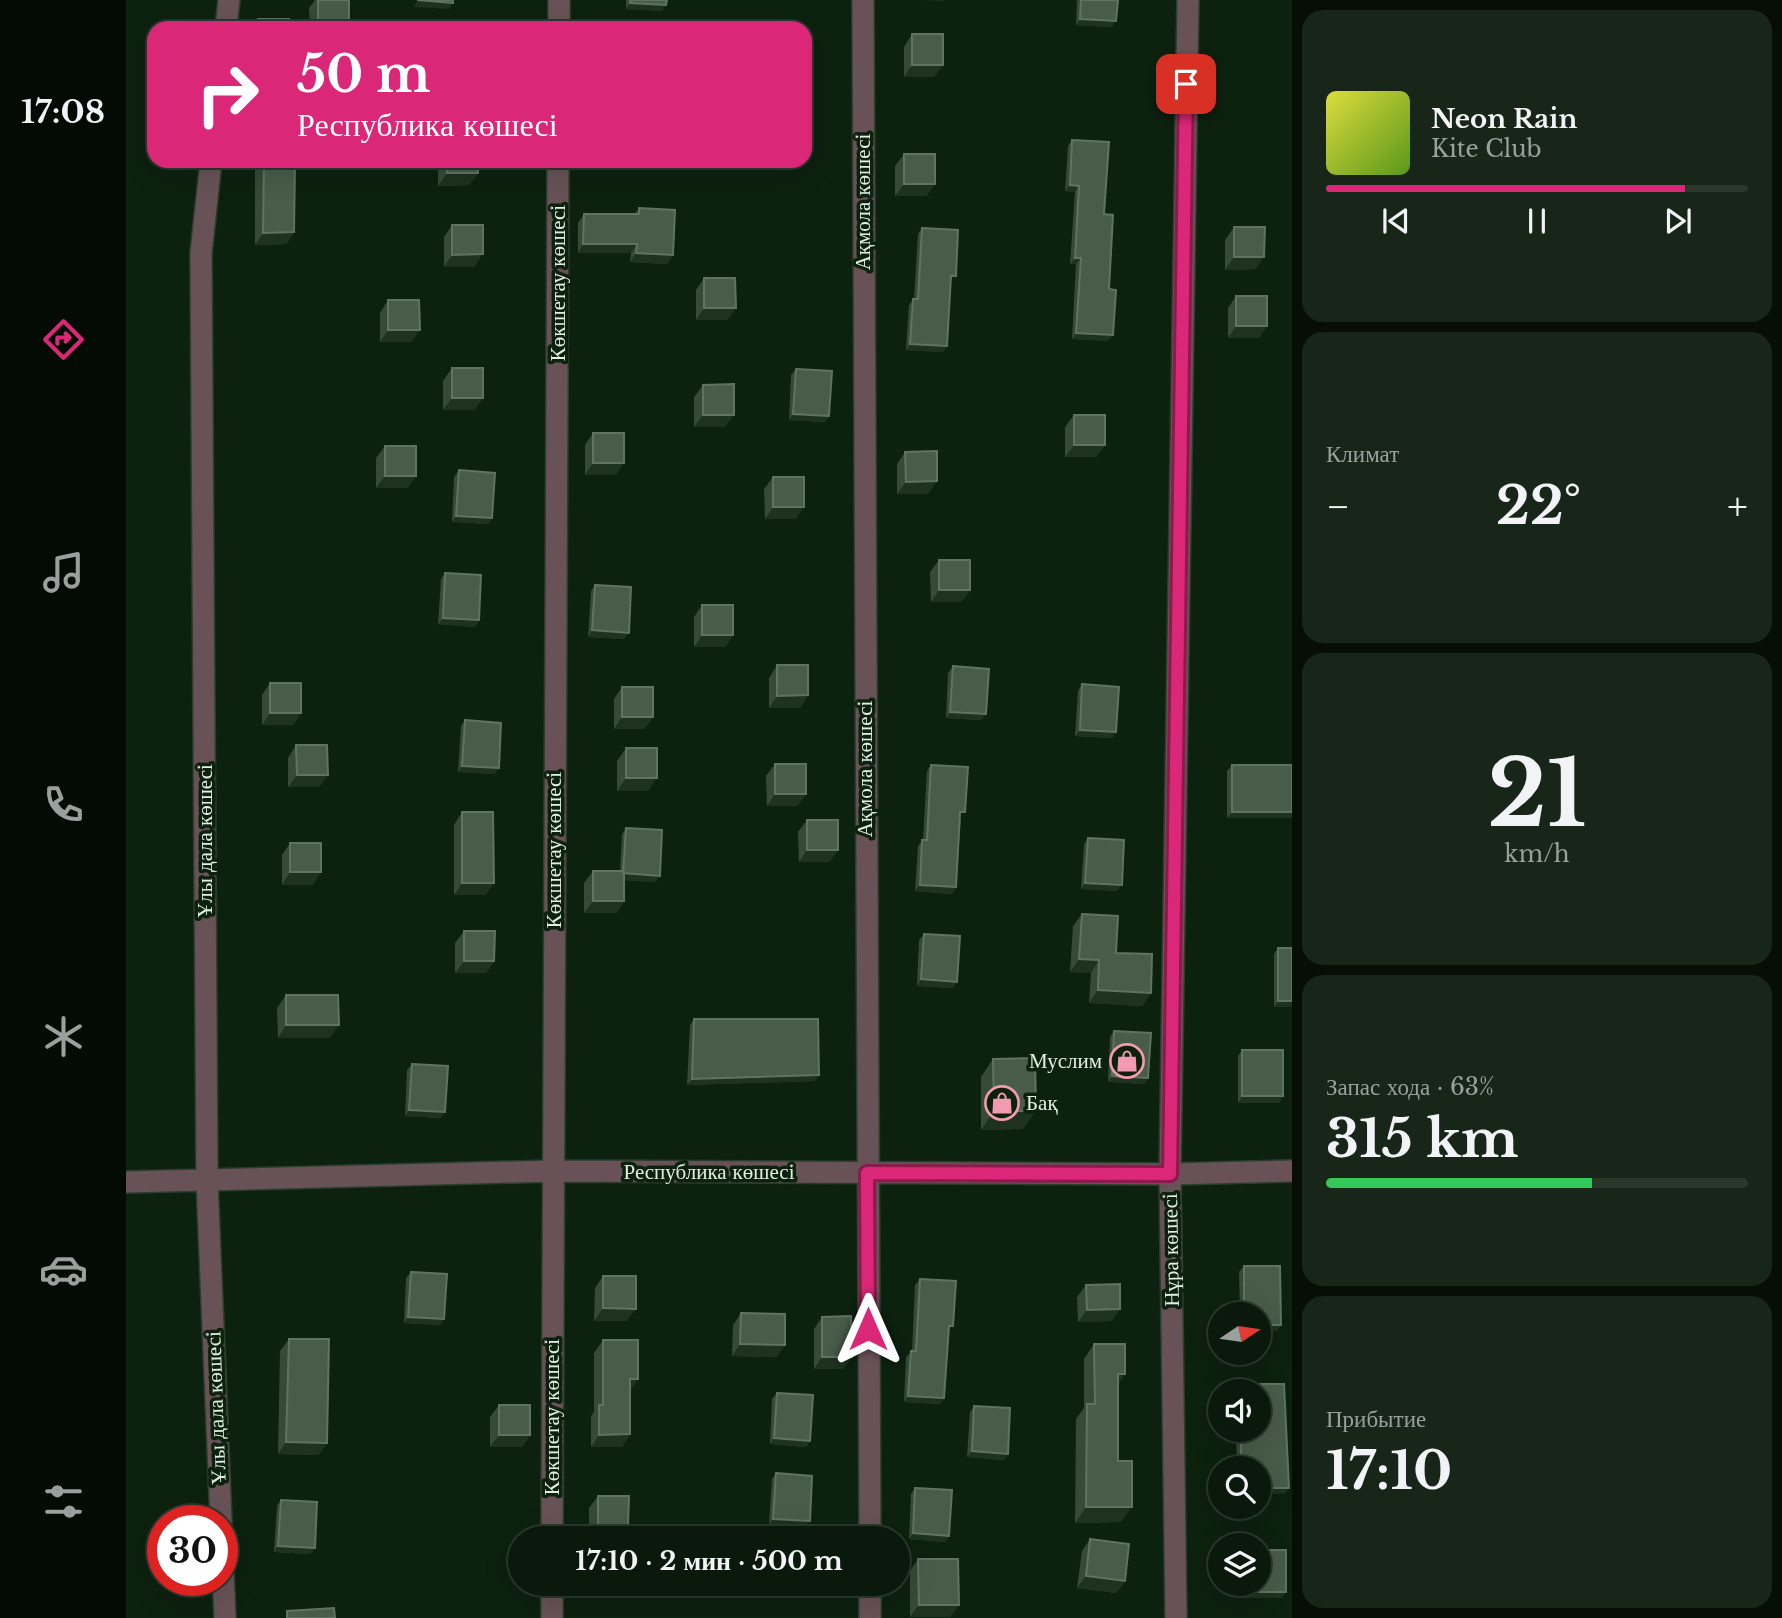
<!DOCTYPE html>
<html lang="ru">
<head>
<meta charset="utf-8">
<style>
	:root { --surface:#0a190b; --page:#182619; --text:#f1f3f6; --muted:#99a09d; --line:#2a382c; --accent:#db2777 }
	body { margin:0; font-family:"Libre Baskerville",serif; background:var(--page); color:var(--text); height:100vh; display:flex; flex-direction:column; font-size:26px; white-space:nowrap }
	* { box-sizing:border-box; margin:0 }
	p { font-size:23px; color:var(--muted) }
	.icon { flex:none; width:38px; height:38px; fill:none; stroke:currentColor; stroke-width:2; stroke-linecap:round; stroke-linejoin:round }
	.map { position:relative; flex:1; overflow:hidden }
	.sheet { display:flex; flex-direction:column; gap:10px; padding:10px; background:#060e06; width:490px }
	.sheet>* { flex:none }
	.top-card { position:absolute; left:21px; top:21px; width:665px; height:147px; border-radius:21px; box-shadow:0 7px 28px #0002,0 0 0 2px var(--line); background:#db2777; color:#fff; overflow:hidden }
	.needle { width:46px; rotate:77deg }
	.fabs { position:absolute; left:1082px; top:1302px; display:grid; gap:14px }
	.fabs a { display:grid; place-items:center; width:63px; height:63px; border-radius:50%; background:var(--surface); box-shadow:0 7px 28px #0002,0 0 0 2px var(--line); font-size:35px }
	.speed { position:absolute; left:21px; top:1505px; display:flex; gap:14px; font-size:35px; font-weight:700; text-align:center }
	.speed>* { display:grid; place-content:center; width:91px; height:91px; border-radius:50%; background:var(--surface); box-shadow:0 7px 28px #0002,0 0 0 2px var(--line); line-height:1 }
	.speed .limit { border:10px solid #d22; background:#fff; color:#111 }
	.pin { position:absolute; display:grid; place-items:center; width:60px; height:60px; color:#fff; margin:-30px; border-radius:14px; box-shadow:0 4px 10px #0006 }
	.me { position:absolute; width:77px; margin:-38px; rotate:0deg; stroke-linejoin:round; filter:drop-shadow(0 0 5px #0008) }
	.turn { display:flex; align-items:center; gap:24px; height:147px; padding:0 35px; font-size:32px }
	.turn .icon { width:91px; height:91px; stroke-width:2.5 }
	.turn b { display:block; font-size:49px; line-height:60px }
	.big { font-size:52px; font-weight:800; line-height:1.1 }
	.sheet .tile { flex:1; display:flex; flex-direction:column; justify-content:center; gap:10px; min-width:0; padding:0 24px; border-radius:21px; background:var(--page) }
	.sheet .dial { align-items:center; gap:0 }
	.dial b { font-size:91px; line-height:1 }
	.song { display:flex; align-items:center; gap:21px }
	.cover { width:84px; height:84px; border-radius:10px; background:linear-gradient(135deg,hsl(60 70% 55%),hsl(90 70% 35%)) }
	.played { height:7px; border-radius:4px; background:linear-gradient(90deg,var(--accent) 85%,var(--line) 85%) }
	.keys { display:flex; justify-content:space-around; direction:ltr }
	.heat { display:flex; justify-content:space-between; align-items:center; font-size:38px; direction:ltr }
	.charge { height:10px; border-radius:5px; background:linear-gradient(90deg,#34c759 63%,var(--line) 0) }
	.trip { position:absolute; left:382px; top:1526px; width:402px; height:70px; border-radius:35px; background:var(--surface); box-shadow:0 7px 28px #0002,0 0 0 2px var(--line); font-weight:800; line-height:70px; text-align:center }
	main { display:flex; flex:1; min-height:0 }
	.tab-bar { display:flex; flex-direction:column; width:126px; justify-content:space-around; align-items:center; background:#040a04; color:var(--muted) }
	.tab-bar .icon { width:49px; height:49px }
	.tab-bar .on { color:var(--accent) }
	.tab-bar b { font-size:32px; color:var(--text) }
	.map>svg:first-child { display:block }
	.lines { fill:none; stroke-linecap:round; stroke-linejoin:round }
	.minor-casing { stroke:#2b3e2d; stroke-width:24 }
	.minor { stroke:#685257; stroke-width:21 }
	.wall { fill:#364a37 }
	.shaded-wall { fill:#1e321f }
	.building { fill:#485c49; stroke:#607361; stroke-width:2 }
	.route-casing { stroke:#8e194d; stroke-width:18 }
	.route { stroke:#db2777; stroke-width:12 }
	.labels { text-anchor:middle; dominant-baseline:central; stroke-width:7; stroke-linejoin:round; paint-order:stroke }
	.street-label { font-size:21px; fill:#e2efe2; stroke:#0d210f }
	.poi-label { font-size:21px; fill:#e2efe2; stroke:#0d210f; text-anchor:end }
</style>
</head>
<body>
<main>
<nav class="tab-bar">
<b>17:08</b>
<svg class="icon on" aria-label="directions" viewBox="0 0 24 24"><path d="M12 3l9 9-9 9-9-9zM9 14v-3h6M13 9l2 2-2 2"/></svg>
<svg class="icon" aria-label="music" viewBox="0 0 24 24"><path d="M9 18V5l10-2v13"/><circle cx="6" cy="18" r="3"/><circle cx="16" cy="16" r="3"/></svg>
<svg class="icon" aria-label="phone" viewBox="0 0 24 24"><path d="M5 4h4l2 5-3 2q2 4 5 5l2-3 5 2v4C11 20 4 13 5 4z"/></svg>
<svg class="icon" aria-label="climate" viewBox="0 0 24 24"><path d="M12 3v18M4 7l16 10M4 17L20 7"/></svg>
<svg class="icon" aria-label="car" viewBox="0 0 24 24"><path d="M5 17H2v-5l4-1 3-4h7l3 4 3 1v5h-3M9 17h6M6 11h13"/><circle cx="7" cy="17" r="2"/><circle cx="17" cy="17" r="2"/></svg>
<svg class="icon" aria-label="filters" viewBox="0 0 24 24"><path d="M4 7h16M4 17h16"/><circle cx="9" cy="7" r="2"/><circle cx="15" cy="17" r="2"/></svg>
</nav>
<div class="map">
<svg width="1166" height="1618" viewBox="0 0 1166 1618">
	<rect width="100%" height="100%" fill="#0d210f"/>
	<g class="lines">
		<!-- minor casing -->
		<g class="minor-casing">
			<path id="minor" d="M737 0 744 1538
				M100 28 103 0
				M433 28V0
				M85 161 75 253 81 1181 95 1521
				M0 1182 426 1171 1044 1174 1166 1171
				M426 1538 432 161
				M96 1548 99 1618
				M744 1584V1618
				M426 1618V1584
				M1050 1618 1044 1174 1062 0"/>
		</g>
		<!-- minor -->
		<use href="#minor" class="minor"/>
	</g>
	<!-- wall -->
	<path class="wall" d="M189 0H223L222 28H184L183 8Z
		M500 0H541L540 5 536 11 500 9Z
		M951 0H992L986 27 950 25Z
		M132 19 163 28H126Z
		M786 34 817 65 808 77H778V47Z
		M946 140 978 214 983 289 982 341 946 339 950 264H944L949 192 939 191 942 146Z
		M778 154 809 184 800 196H769V166Z
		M129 161H169L168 232 160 244 129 245Z
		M312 161H352V173L343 185 312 186Z
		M513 208 547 255 541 264 504 262 505 253H452V223L458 214H508Z
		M326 225 348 267H318V237Z
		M1108 227 1130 269 1099 270V240Z
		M796 228 825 282 821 346 817 352 780 350 783 305 788 299 792 234Z
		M578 278 610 308 601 320H570V290Z
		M1110 296 1141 326 1133 338H1102V308Z
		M262 300 294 330 285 342H254V313Z
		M326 368 357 398 348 410H317V381Z
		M670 369 703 416 699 422 663 420 665 375Z
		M577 385 599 427H568V397Z
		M948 415 979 445 970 457H939V427Z
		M467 433 490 475H459V445Z
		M259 446 282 488H250V458Z
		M779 452 802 494H771V464Z
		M333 470 366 518 362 524 326 522 328 477Z
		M647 477 670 519H639L638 489Z
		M813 560 844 590 835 602H805L804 572Z
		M319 573 353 620 349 627 312 624 315 579Z
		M469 585 498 639 462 637 465 591Z
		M576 605 607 635 599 647H568V617Z
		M651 665 682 695 674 708H643V678Z
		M827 666 856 720 820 718 822 673Z
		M144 683 175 713 167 725H136V695Z
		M956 684 990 732 986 738 949 736 952 691Z
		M496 687 527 717 518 729H488V699Z
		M339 720 373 768 368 774 332 772 335 726Z
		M170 745 202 775 193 787H162V758Z
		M500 748 522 791H491V761Z
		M649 764 680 794 671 806H641L640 776Z
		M805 765 835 819 830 887 826 894 789 891 792 846 797 840 801 771Z
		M1106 765H1166V816L1165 818H1101V771Z
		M336 812 368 883 359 895H328V825Z
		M681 820 712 850 703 862H673L672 832Z
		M500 828 534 876 529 882 498 880V901L490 913H458V883L467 871H494L496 834Z
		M962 838 991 891 955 889 958 844Z
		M164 843 187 885H156V855Z
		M956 914 1025 993 1016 1006 963 1003 965 973 944 972 947 926Z
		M338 931 368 961 360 973H329V943Z
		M798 934 827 988 791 986 793 940Z
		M1152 948 1166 1007H1148V954Z
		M160 995 204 1038H152L151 1008Z
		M568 1019 689 1081 561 1085 564 1025Z
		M988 1031 1022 1078 1018 1084 982 1082 984 1037Z
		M1116 1050 1157 1096 1153 1103H1112V1056Z
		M867 1059 897 1129 855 1130V1077Z
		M286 1064 315 1118 279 1116 281 1070Z
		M1118 1266 1155 1325 1150 1331H1132V1314H1114L1113 1272Z
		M285 1272 318 1319 314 1325 278 1323 280 1278Z
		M477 1276 501 1321H468L469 1288Z
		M794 1279 823 1332 818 1398 814 1404 778 1402 780 1357 786 1351 789 1285Z
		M960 1285 986 1321 952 1322 951 1297Z
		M615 1313 659 1345 650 1357 606 1356 607 1325Z
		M696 1317 726 1357 717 1369H688V1329Z
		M163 1339 201 1443 192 1455 152 1454 154 1351Z
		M477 1340 512 1379 504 1391V1434L496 1447H465V1417L468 1411V1353Z
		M968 1344 999 1374 992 1384V1461L995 1522 949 1523 950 1419 958 1408V1359Z
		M1112 1384H1158L1163 1488 1158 1494H1132V1468H1111L1110 1430H1132V1391H1107Z
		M651 1393 684 1441 680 1447 644 1444 646 1399Z
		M373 1405 404 1435 396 1447H364V1417Z
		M848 1406 882 1454 878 1460 841 1457 844 1412Z
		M650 1473 679 1527 643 1525 646 1479Z
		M789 1488 823 1536 819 1542 783 1539 785 1494Z
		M472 1496 502 1526 494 1538H463V1508Z
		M155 1500 189 1548 184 1554 148 1552 151 1506Z
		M964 1539 999 1581 990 1593 951 1588 956 1551Z
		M792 1559 833 1605 824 1617H784V1571Z
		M1114 1584H1132L1156 1598H1114Z"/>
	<!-- shaded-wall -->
	<path class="shaded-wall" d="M794 0H818L817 1Z
		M291 1 327 3 323 9 287 7Z
		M504 3 540 5 536 11 500 9Z
		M954 19 990 21 986 27 950 25Z
		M192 26H223L222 28H191Z
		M786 65H817L808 77H778Z
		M321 173H352L343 185 312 186Z
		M778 184H809L800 196H769Z
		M944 185 953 186 949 192 939 191Z
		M168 232 160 244 129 245 137 233Z
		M457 244H511L505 253H452Z
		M510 253 547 255 541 264 504 262Z
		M357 254 348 267H318L326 255Z
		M1108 257H1138L1130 269 1099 270Z
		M949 258H955L950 264H944Z
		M578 308H610L601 320H570Z
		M1110 326H1141L1133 338H1102Z
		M262 330H294L285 342H254Z
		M950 333 987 335 982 341 946 339Z
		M784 344 821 346 817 352 780 350Z
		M326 398H357L348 410H317Z
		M667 414 703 416 699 422 663 420Z
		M577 415H608L599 427H568Z
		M948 445H979L970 457H939Z
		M467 463H498L490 475H459Z
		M259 476H290L282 488H250Z
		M811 481 802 494H771L780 482Z
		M647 507H678L670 519H639Z
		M330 516 366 518 362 524 326 522Z
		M813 590H844L835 602H805Z
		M317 618 353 620 349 627 312 624Z
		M466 630 503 633 498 639 462 637Z
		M576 635H607L599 647H568Z
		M682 695 674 708H643L651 696Z
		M824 712 860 714 856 720 820 718Z
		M144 713H175L167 725H136Z
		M496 717H527L518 729H488Z
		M954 730 990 732 986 738 949 736Z
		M336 766 373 768 368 774 332 772Z
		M171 775H202L193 787H162Z
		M500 778H531L522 791H491Z
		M649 794H680L671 806H641Z
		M1106 812H1166V816L1165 818H1101Z
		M681 850H712L703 862H673Z
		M164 872H195L187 885H156Z
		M497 873 534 876 529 882 493 880Z
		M336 883H368L359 895H328Z
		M959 883 996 885 991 891 955 889Z
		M794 885 830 887 826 894 789 891Z
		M467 901H498L490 913H458Z
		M953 959 973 960 965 973 944 972Z
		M338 961H368L360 973H329Z
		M795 979 831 982 827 988 791 986Z
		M972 990 1025 993 1016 1006 963 1003Z
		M1152 1001H1166V1007H1148Z
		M160 1025H213L204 1038H152Z
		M693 1075 689 1081 561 1085 566 1079Z
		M986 1076 1022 1078 1018 1084 982 1082Z
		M1116 1096H1157L1153 1103H1112Z
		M283 1110 319 1112 315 1118 279 1116Z
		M868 1111H910L897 1129 855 1130Z
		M477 1308 510 1309 501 1321H468Z
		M994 1309 986 1321 952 1322 961 1310Z
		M282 1317 318 1319 314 1325 278 1323Z
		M1132 1325H1155L1150 1331H1132Z
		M614 1344 659 1345 650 1357 606 1356Z
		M696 1357H726L717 1369H688Z
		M992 1374H999L989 1389Z
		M504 1379H512L504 1392Z
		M782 1396 818 1398 814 1404 778 1402Z
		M504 1434 496 1447H465L473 1435Z
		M373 1435H404L396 1447H364Z
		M648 1438 684 1441 680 1447 644 1444Z
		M160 1442 201 1443 192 1455 152 1454Z
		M846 1451 882 1454 878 1460 841 1457Z
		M1132 1488H1163L1158 1494H1132Z
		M960 1507H1006L995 1522 949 1523Z
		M647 1519 684 1521 679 1527 643 1525Z
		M472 1526H502L494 1538H463Z
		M787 1533 823 1536 819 1542 783 1539Z
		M152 1546 189 1548 184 1554 148 1552Z
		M960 1576 999 1581 990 1593 951 1588Z
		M1119 1592H1160L1156 1598H1114Z
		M793 1605H833L824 1617H784Z"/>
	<!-- building -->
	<path class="building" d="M192 0H223V26H192Z
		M291 0H327V3Z
		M504 0H541L540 5 504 3Z
		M955 0H992L990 21 954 19Z
		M132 19H163V28H132Z
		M786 34H817V65H786Z
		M946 140 983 142 978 214 987 215 983 289 990 290 987 335 950 333 955 258H949L953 186 944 185Z
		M778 154H809V184H778Z
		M138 161H169L168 232 137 233Z
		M321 161H352V173H321Z
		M513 208 549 210 547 255 510 253 511 244H457L458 214H513Z
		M326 225H357V254L326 255Z
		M1108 227H1139L1138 257H1108Z
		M796 228 832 230 830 276H825L821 346 784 344 787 299H792Z
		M578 278H609L610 308H578Z
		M1110 296H1141V326H1110Z
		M262 300H293L294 330H262Z
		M326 368H357V398H326Z
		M670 369 706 371 703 416 667 414Z
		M608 384V415H577V385Z
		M948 415H979V445H948Z
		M467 433H498V463H467Z
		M259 446H290V476H259Z
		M811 451V481L780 482 779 452Z
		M333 470 369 473 366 518 330 516Z
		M647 477H678V507H647Z
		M813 560H844V590H813Z
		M319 573 355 575 353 620 317 618Z
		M469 585 505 587 503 633 466 630Z
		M576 605H607V635H576Z
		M651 665H682V695L651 696Z
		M827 666 863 669 860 714 824 712Z
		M144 683H175V713H144Z
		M956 684 993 687 990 732 954 730Z
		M496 687H527V717H496Z
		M339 720 375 723 373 768 336 766Z
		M170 745H201L202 775H171Z
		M500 748H531V778H500Z
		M649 764H680V794H649Z
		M805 765 842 767 839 812H834L830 887 794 885 796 840H801Z
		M1106 765H1166V812H1106Z
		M336 812H367L368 883H336Z
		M681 820H712V850H681Z
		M500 828 536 830 534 876 497 873Z
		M962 838 998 840 996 885 959 883Z
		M164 843H195V872H164Z
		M467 871H498V901H467Z
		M956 914 992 916 990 953 1026 954 1025 993 972 990 973 960 953 959Z
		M338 931H369L368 961H338Z
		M798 934 834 936 831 982 795 979Z
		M1152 948H1166V1001H1152Z
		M160 995H212L213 1025H160Z
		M568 1019H692L693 1075 566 1079Z
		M988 1031 1025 1033 1022 1078 986 1076Z
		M1116 1050H1157V1096H1116Z
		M909 1058 910 1111H868L867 1059Z
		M286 1064 322 1066 319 1112 283 1110Z
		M1118 1266H1154L1155 1325H1132V1314H1118Z
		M285 1272 321 1274 318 1319 282 1317Z
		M477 1276H510V1309L477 1308Z
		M794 1279 830 1281 827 1326H823L818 1398 782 1396 785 1351H790Z
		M994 1284V1309L961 1310 960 1285Z
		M615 1313 659 1314V1345L614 1344Z
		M725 1316 726 1357H696V1317Z
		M163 1339H203L201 1443 160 1442Z
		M477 1340H512V1379H504V1434L473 1435V1405H477Z
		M968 1344H999V1374H992V1461H1006V1507H960L961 1404H969Z
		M1112 1384H1158L1163 1488H1132V1468H1115V1430H1132V1391H1112Z
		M651 1393 687 1395 684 1441 648 1438Z
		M373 1405H404V1435H373Z
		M848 1406 884 1408 882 1454 846 1451Z
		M650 1473 686 1476 684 1521 647 1519Z
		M789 1488 826 1490 823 1536 787 1533Z
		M472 1496H503L502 1526H472Z
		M155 1500 191 1502 189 1548 152 1546Z
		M964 1539 1003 1544 999 1581 960 1576Z
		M1132 1550H1160V1592H1119V1584H1132Z
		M792 1559H832L833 1605H793Z
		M208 1608 209 1618H161V1611Z"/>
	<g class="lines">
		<!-- route casing -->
		<g class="route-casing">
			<path id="route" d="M742 1329 741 1173 1044 1174 1060 84"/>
		</g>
		<!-- route -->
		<use href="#route" class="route"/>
	</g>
	<!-- icons -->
	<defs>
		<g id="shop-ring" transform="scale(1.75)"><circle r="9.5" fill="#0d210f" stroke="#f29aaf" stroke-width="1.5"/><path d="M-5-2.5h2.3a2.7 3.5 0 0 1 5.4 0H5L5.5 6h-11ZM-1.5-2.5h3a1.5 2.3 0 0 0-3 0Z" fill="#f29aaf"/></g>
	</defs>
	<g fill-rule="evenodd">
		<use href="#shop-ring" x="1001" y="1061"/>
		<use href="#shop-ring" x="876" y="1103"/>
	</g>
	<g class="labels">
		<!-- street labels -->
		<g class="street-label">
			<text transform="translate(737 202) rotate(-90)">Ақмола көшесі</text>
			<text transform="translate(432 283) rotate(-90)">Көкшетау көшесі</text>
			<text transform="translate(739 769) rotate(-90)">Ақмола көшесі</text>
			<text transform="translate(79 841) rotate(-90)">Ұлы дала көшесі</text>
			<text transform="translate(428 850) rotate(-90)">Көкшетау көшесі</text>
			<text x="583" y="1172">Республика көшесі</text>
			<text transform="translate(1045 1250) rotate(-91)">Нұра көшесі</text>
			<text transform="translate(90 1408) rotate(-92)">Ұлы дала көшесі</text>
			<text transform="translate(426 1417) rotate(-90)">Көкшетау көшесі</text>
		</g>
		<!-- poi labels -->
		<g class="poi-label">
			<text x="976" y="1061">Муслим</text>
			<text x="900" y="1103" text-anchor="start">Бақ</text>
		</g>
	</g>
</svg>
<div class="fabs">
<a><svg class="needle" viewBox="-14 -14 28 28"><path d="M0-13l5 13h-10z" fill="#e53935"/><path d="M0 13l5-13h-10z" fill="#99a09d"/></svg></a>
<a><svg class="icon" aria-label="sound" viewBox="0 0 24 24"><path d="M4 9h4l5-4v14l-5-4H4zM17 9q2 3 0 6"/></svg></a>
<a><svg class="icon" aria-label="search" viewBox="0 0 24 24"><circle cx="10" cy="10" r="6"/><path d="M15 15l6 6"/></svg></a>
<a><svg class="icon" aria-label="layers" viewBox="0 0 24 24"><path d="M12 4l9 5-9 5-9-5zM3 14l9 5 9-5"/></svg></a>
</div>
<div class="speed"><div class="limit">30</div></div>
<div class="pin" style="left:1060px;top:84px;background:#d93025"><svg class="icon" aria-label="arrive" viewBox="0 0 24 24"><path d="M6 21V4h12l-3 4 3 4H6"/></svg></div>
<svg class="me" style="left:742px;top:1329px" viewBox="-20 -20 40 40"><path d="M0-17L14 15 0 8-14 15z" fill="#db2777" stroke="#fff" stroke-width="4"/></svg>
<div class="trip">17:10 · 2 мин · 500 m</div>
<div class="top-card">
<div class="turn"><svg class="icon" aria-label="right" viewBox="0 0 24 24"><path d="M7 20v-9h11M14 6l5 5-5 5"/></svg><div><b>50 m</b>Республика көшесі</div></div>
</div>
</div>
<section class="sheet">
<div class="tile">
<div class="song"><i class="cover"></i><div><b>Neon Rain</b><p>Kite Club</p></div></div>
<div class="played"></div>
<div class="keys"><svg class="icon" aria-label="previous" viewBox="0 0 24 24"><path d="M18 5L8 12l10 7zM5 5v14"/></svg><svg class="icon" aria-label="pause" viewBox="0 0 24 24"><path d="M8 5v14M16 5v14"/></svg><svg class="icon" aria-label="next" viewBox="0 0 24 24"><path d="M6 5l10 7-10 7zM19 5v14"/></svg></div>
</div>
<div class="tile"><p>Климат</p>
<div class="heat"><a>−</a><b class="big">22°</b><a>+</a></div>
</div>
<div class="tile dial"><b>21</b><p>km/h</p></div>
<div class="tile"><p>Запас хода · 63%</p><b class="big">315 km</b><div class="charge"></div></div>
<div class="tile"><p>Прибытие</p><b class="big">17:10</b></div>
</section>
</main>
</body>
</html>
